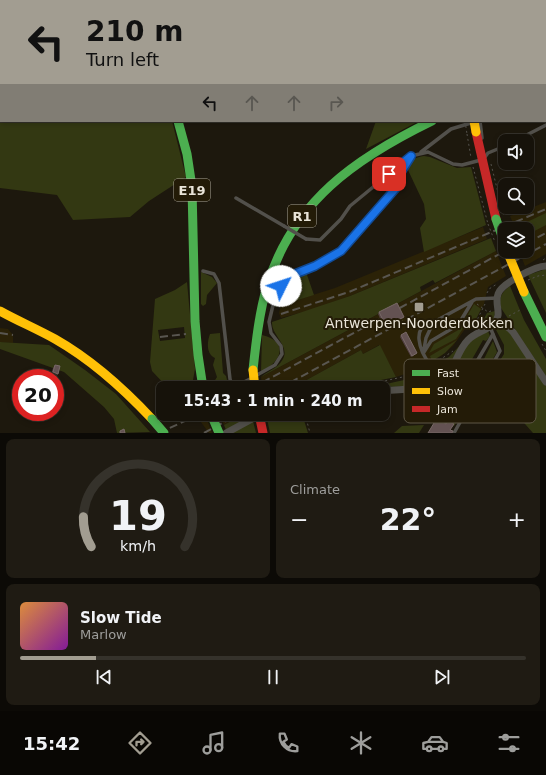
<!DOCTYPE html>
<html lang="en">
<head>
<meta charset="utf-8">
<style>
	:root { --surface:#16120a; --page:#1f1b13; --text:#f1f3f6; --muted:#9e9e9c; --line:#35322b; --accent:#a29d91 }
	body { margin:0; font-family:"DejaVu Sans",sans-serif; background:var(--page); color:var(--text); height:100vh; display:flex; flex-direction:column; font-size:15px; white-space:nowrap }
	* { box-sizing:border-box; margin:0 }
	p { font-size:13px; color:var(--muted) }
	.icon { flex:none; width:22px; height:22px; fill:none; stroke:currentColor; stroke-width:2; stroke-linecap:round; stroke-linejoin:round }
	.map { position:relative; height:433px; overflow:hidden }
	.side { display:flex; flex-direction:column; gap:6px; padding:6px; background:#0c0a06; flex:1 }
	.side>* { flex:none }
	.hud { position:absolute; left:0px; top:0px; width:546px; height:122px; box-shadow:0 2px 6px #0003,0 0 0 1px var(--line); background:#a29d91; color:#111; overflow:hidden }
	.tools { position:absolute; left:498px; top:134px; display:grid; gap:8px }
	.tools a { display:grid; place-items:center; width:36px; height:36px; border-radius:8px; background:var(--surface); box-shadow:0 2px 6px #0003,0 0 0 1px var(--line); font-size:20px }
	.speed { position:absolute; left:12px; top:369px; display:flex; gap:8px; font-size:20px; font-weight:700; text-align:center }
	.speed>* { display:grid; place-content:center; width:52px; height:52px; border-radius:50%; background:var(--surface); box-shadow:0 2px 6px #0003,0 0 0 1px var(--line); line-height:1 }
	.speed .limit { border:6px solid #d22; background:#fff; color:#111 }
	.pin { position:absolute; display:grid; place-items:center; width:34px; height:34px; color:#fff; margin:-17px; border-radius:8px; box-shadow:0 2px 6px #0006 }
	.me { position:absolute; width:44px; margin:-22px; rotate:49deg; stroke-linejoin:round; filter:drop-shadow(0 0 3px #0008) }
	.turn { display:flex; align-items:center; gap:14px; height:84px; padding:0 20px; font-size:18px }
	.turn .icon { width:52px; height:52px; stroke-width:2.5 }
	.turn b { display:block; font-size:28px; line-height:34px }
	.lanes { display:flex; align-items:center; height:38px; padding:0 20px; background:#0003; justify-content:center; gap:20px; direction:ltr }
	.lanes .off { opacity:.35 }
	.big { font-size:30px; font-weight:600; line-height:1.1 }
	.side .widget { flex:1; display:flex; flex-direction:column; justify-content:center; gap:6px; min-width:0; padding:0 14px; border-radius:8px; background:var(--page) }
	.side .dial { align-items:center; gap:0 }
	.dial svg { height:104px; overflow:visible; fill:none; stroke:var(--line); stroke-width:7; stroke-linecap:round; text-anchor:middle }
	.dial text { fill:var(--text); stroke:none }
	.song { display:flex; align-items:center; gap:12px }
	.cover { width:48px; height:48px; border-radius:6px; background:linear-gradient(135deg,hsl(30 70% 55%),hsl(290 70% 35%)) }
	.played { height:4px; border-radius:2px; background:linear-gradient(90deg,var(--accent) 15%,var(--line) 15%) }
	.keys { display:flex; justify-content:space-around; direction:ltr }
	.heat { display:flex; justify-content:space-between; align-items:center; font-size:22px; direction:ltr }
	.side .tiles { flex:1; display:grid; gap:6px; grid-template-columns:1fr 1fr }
	.widget:last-child { grid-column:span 2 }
	.trip { position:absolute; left:156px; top:381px; width:234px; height:40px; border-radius:8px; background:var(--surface); box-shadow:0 2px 6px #0003,0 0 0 1px var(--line); font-weight:600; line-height:40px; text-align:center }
	.dock { display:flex; height:64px; justify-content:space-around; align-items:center; background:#090704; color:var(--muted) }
	.dock .icon { width:28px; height:28px }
	.dock .on { color:var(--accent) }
	.dock b { font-size:18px; color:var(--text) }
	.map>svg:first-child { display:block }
	.built { fill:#2b2207 }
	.green { fill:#333812; fill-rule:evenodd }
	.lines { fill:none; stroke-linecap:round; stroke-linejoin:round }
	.path { stroke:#53514c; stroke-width:1; stroke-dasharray:2 3; stroke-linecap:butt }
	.lane { stroke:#52504b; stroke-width:3.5 }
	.street { stroke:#52504b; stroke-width:7 }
	.fast { stroke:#4caf50; stroke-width:9 }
	.slow { stroke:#ffc107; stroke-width:9 }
	.jam { stroke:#c62828; stroke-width:9 }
	.rail { stroke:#595650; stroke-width:2; stroke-dasharray:8 4; stroke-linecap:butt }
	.path-bridge { stroke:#53514c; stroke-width:1; stroke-dasharray:2 3; stroke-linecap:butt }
	.lane-bridge { stroke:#52504b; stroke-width:3.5 }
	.fast-bridge { stroke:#4caf50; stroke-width:9 }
	.slow-bridge { stroke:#ffc107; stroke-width:9 }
	.jam-bridge { stroke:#c62828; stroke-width:9 }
	.wall { fill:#524042 }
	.shaded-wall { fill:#362926 }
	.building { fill:#635252; stroke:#786967 }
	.route-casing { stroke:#114b97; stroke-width:10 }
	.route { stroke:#1a73e8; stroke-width:7 }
	.poi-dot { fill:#a29d91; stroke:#231b07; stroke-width:1.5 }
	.labels { text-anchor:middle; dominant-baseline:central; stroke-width:4; stroke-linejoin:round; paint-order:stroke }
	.shield { fill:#231b07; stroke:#aea899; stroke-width:1 }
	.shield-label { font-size:13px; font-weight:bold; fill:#e9e4d8 }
	.poi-label { font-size:14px; fill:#e9e4d8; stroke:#231b07 }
	.key { fill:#231b07; stroke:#5e5746; stroke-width:1 }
	.key-label { font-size:11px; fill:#e9e4d8 }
</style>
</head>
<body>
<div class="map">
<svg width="546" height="433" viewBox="0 0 546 433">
	<rect width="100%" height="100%" fill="#1d180d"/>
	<!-- built -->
	<path class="built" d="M546 202V254L525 266 519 251H527V229H512L515 228 510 216Z
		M483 227 487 239 350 296 314 309 281 318 279 313 281 305 335 288Z
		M496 251 506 276 488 287 484 304 475 321 472 319 453 346 441 356 411 372 396 377 379 345 363 354 361 350 292 388H262L261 377Z
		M0 328 8 329 13 335V343L0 342Z
		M195 414H205L212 433H209Z
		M219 414H244L224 425Z"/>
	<!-- green -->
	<path class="green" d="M0 0H76L78 1H1V53Z
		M204 0H457L205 1Z
		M0 93 1 121H172L186 177 149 201 130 217 73 220 57 195 0 188Z
		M376 121H419L366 149Z
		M424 156 430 157 457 168 471 167 486 225 424 252 420 228 426 219 424 204 407 168C409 160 416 157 424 156Z
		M546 213V225L527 235V229H512Z
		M491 238 496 251 435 283 433 280 420 287 421 291 261 377C266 372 276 369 281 362 293 347 271 336 272 322L350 296Z
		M546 269V313L528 275Z
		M201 272 212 277 217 283 207 295 206 304 203 306 201 304Z
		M306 272 314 295 275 307C282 288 286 278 306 272Z
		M187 282 195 369 193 380 188 388H168L152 371 150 362 155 299 175 290ZM184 327 185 338 160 341 158 330Z
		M510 286 524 320 546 359V376L501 308C498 298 502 292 510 286Z
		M474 304 481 309 475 321 470 318 456 339 429 353 434 344 460 329Z
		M495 311C495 322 487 325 478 330L487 313Z
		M495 328H505L509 331 546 386V433H533L487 381 504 354V345Z
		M488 331 490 336 486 341 483 340 438 419 432 415 435 409 433 402 422 395 421 392 437 385 470 341Z
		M220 333 223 373 226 376 228 384 233 387 248 382V387L246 388H210L217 377 213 365 215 358C206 354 207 342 210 334Z
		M262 335C290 342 281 362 261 372Z
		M457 340 445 353 432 361 430 356Z
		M493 341 497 352 454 426 442 419 472 367 478 371Z
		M0 342 49 345 85 370 116 394 150 432 117 433 114 419 104 407 64 372 0 349Z
		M461 344 449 365 440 367 435 364 449 357Z
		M380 345 396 377 341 388H292L361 350 363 354Z
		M430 369 437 372H444C428 387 407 386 387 387L386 384 413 378Z
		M244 414H252V416L226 430 224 425Z
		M266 414H302L308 433H270Z
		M253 421 256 433H231Z
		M424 425 419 433H394L402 426Z"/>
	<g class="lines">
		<!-- path -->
		<path class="path" d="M460 1V0
			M467 134 471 158
			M491 164 504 217
			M473 167 488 224
			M543 260 546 258
			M528 280 538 276 546 275
			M487 293 489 289 497 284
			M477 304 488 312 491 311
			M509 316 522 309
			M473 328 485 304
			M542 344 546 351
			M435 363 453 351
			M351 388 412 375 428 367
			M305 414 310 433"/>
		<!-- lane -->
		<path class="lane" d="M427 0V1
			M474 1V0
			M545 99H546
			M480 121 482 138
			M515 141 546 125
			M421 152 451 129 474 122
			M236 198 284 226
			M306 239 320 240 341 219 350 206 411 156 428 152 453 164 462 165 481 160 485 157 488 153 505 146
			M203 271 214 274 219 283 230 379 231 382 242 383 252 378
			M424 349 426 338 434 321
			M424 352 431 341 458 325 472 302
			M450 368 440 370C426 367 414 340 421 329L476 299 497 298
			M257 375 275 365 282 354 281 346 271 333 269 322 275 297 281 286 285 280 295 273 315 266 341 251 396 189 401 172 411 156
			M438 422 471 365 476 363 493 334
			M454 433 500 351 490 327"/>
		<!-- street -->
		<path class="street" d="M494 324C503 313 494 306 498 294 501 284 535 266 546 266
			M383 391C403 389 426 390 442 378 456 368 457 351 468 340 473 335 478 333 484 330 496 324 503 321 513 332L546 382
			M226 433 261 414"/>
		<!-- fast -->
		<path class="fast" d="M87 0 89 1
			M192 0 193 1
			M469 0V1
			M545 43H546
			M0 63 1 64
			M545 64H546
			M178 121 187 154 192 187 195 321 198 355 203 388
			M524 292 546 337
			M253 370C256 342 259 314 267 286 293 201 356 158 432 121"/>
		<!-- slow -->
		<path class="slow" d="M0 311C18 321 37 329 55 339 92 360 123 388 152 419"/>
		<!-- jam -->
		<path class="jam" d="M545 81H546
			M0 85H1
			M476 132 496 219"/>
		<!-- rail -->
		<path class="rail" d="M527 243 546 233
			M281 314 349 292 546 209
			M0 333 13 335
			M160 337 186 334
			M252 388 505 251
			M280 388 546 244
			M159 433 200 414
			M204 433 239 414"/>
		<!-- path-bridge -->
		<path class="path-bridge" d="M465 121 467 134
			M488 224 495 242
			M516 251 518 254"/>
		<!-- lane-bridge -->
		<path class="lane-bridge" d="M284 226 306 239"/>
		<!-- fast-bridge -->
		<path class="fast-bridge" d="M496 219 505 245
			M211 414 219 433
			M152 419 164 433"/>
		<!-- slow-bridge -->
		<path class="slow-bridge" d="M474 121 476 132
			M507 251 524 292
			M253 370 255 388"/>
		<!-- jam-bridge -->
		<path class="jam-bridge" d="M259 414 263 433"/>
	</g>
	<!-- wall -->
	<path class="wall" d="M296 288 301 293 296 294 295 289Z
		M379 312 404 317 403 318 385 328 378 314Z
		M401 335 417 353 416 354 411 357 400 337Z
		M55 365 58 374 56 377 51 375 53 368Z"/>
	<!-- shaded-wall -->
	<path class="shaded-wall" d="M404 317 403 318 385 328 386 326Z
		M53 372 58 374 56 377 51 375Z"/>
	<!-- building -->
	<path class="building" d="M300 286 302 291 297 293 296 288Z
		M397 303 404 317 386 326 379 312Z
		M406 332 417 353 412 356 401 335Z
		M55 365 60 366 58 374 53 372Z
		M437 418 446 424 448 421 454 424 450 430 453 431 452 433H428Z
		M124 429 125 433H120V431Z"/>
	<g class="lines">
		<!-- route casing -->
		<g class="route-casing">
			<path id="route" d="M281 286 285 280 295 274 315 266 341 251 396 188 401 172 411 156 389 174"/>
		</g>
		<!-- route -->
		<use href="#route" class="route"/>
	</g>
	<!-- markers -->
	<rect class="poi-dot" x="414" y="302" width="10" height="10" rx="2"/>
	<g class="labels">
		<!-- shield labels -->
		<g class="shield">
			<rect x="174" y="179" width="36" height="22" rx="3"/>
			<rect x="288" y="205" width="28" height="22" rx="3"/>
		</g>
		<g class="shield-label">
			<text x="192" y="190">E19</text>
			<text x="302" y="216">R1</text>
		</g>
		<!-- poi labels -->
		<g class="poi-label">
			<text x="419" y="323">Antwerpen-Noorderdokken</text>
		</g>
	</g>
	<!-- legend -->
	<rect x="404" y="359" width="132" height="64" rx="6" class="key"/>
	<rect x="412" y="370" width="18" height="6" fill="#4caf50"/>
	<rect x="412" y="388" width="18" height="6" fill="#ffc107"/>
	<rect x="412" y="406" width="18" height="6" fill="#c62828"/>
	<g class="key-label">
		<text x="437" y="377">Fast</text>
		<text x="437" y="395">Slow</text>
		<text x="437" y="413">Jam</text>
	</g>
</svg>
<div class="tools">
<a><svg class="icon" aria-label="sound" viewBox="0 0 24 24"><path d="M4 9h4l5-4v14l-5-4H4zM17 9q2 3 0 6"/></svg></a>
<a><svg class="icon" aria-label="search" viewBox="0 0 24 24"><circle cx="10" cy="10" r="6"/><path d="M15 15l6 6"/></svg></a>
<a><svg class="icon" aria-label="layers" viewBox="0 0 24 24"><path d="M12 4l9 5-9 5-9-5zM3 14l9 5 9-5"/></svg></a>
</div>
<div class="speed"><div class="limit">20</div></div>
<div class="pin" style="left:389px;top:174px;background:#d93025"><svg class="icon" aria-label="arrive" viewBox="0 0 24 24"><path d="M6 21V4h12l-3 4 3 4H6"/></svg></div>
<svg class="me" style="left:281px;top:286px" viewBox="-20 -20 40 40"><circle r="19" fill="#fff"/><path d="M0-13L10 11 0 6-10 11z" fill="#1a73e8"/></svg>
<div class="trip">15:43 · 1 min · 240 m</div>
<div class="hud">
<div class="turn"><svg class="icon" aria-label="left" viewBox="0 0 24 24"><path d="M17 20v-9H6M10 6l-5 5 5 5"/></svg><div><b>210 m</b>Turn left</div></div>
<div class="lanes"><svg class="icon" aria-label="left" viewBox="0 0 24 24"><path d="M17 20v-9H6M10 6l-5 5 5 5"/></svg><svg class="icon off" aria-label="ahead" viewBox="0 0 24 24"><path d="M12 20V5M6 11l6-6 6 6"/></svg><svg class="icon off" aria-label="ahead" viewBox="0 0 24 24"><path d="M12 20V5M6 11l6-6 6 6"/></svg><svg class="icon off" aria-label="right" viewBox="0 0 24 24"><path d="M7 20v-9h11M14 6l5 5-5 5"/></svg></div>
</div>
</div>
<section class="side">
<div class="tiles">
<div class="widget dial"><svg viewBox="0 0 100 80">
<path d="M14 69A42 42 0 1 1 86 69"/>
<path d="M14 69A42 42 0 0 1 8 46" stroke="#a29d91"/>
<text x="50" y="56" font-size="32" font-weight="700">19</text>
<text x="50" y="72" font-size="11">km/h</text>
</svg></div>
<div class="widget"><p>Climate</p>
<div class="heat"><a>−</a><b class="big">22°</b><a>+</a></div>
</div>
<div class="widget">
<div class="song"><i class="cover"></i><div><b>Slow Tide</b><p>Marlow</p></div></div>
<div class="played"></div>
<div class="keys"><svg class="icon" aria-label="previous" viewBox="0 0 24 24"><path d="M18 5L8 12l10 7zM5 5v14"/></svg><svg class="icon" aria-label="pause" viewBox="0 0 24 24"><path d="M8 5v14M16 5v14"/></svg><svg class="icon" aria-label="next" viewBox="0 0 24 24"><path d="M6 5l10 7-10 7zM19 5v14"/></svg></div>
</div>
</div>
</section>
<nav class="dock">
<b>15:42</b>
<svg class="icon on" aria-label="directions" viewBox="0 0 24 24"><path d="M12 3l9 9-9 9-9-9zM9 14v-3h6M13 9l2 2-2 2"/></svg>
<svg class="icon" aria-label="music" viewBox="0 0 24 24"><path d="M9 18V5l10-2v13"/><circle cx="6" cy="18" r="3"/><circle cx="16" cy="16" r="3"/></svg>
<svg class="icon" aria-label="phone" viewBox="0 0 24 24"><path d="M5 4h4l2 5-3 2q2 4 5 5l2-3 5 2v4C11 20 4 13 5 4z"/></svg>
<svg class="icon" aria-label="climate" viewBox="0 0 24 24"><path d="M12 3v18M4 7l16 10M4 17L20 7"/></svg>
<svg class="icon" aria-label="car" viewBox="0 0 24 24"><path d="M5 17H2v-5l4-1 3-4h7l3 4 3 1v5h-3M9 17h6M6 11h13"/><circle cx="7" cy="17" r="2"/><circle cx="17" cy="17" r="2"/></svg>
<svg class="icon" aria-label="filters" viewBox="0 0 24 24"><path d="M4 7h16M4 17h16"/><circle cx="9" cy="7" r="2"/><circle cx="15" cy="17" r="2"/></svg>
</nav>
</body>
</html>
